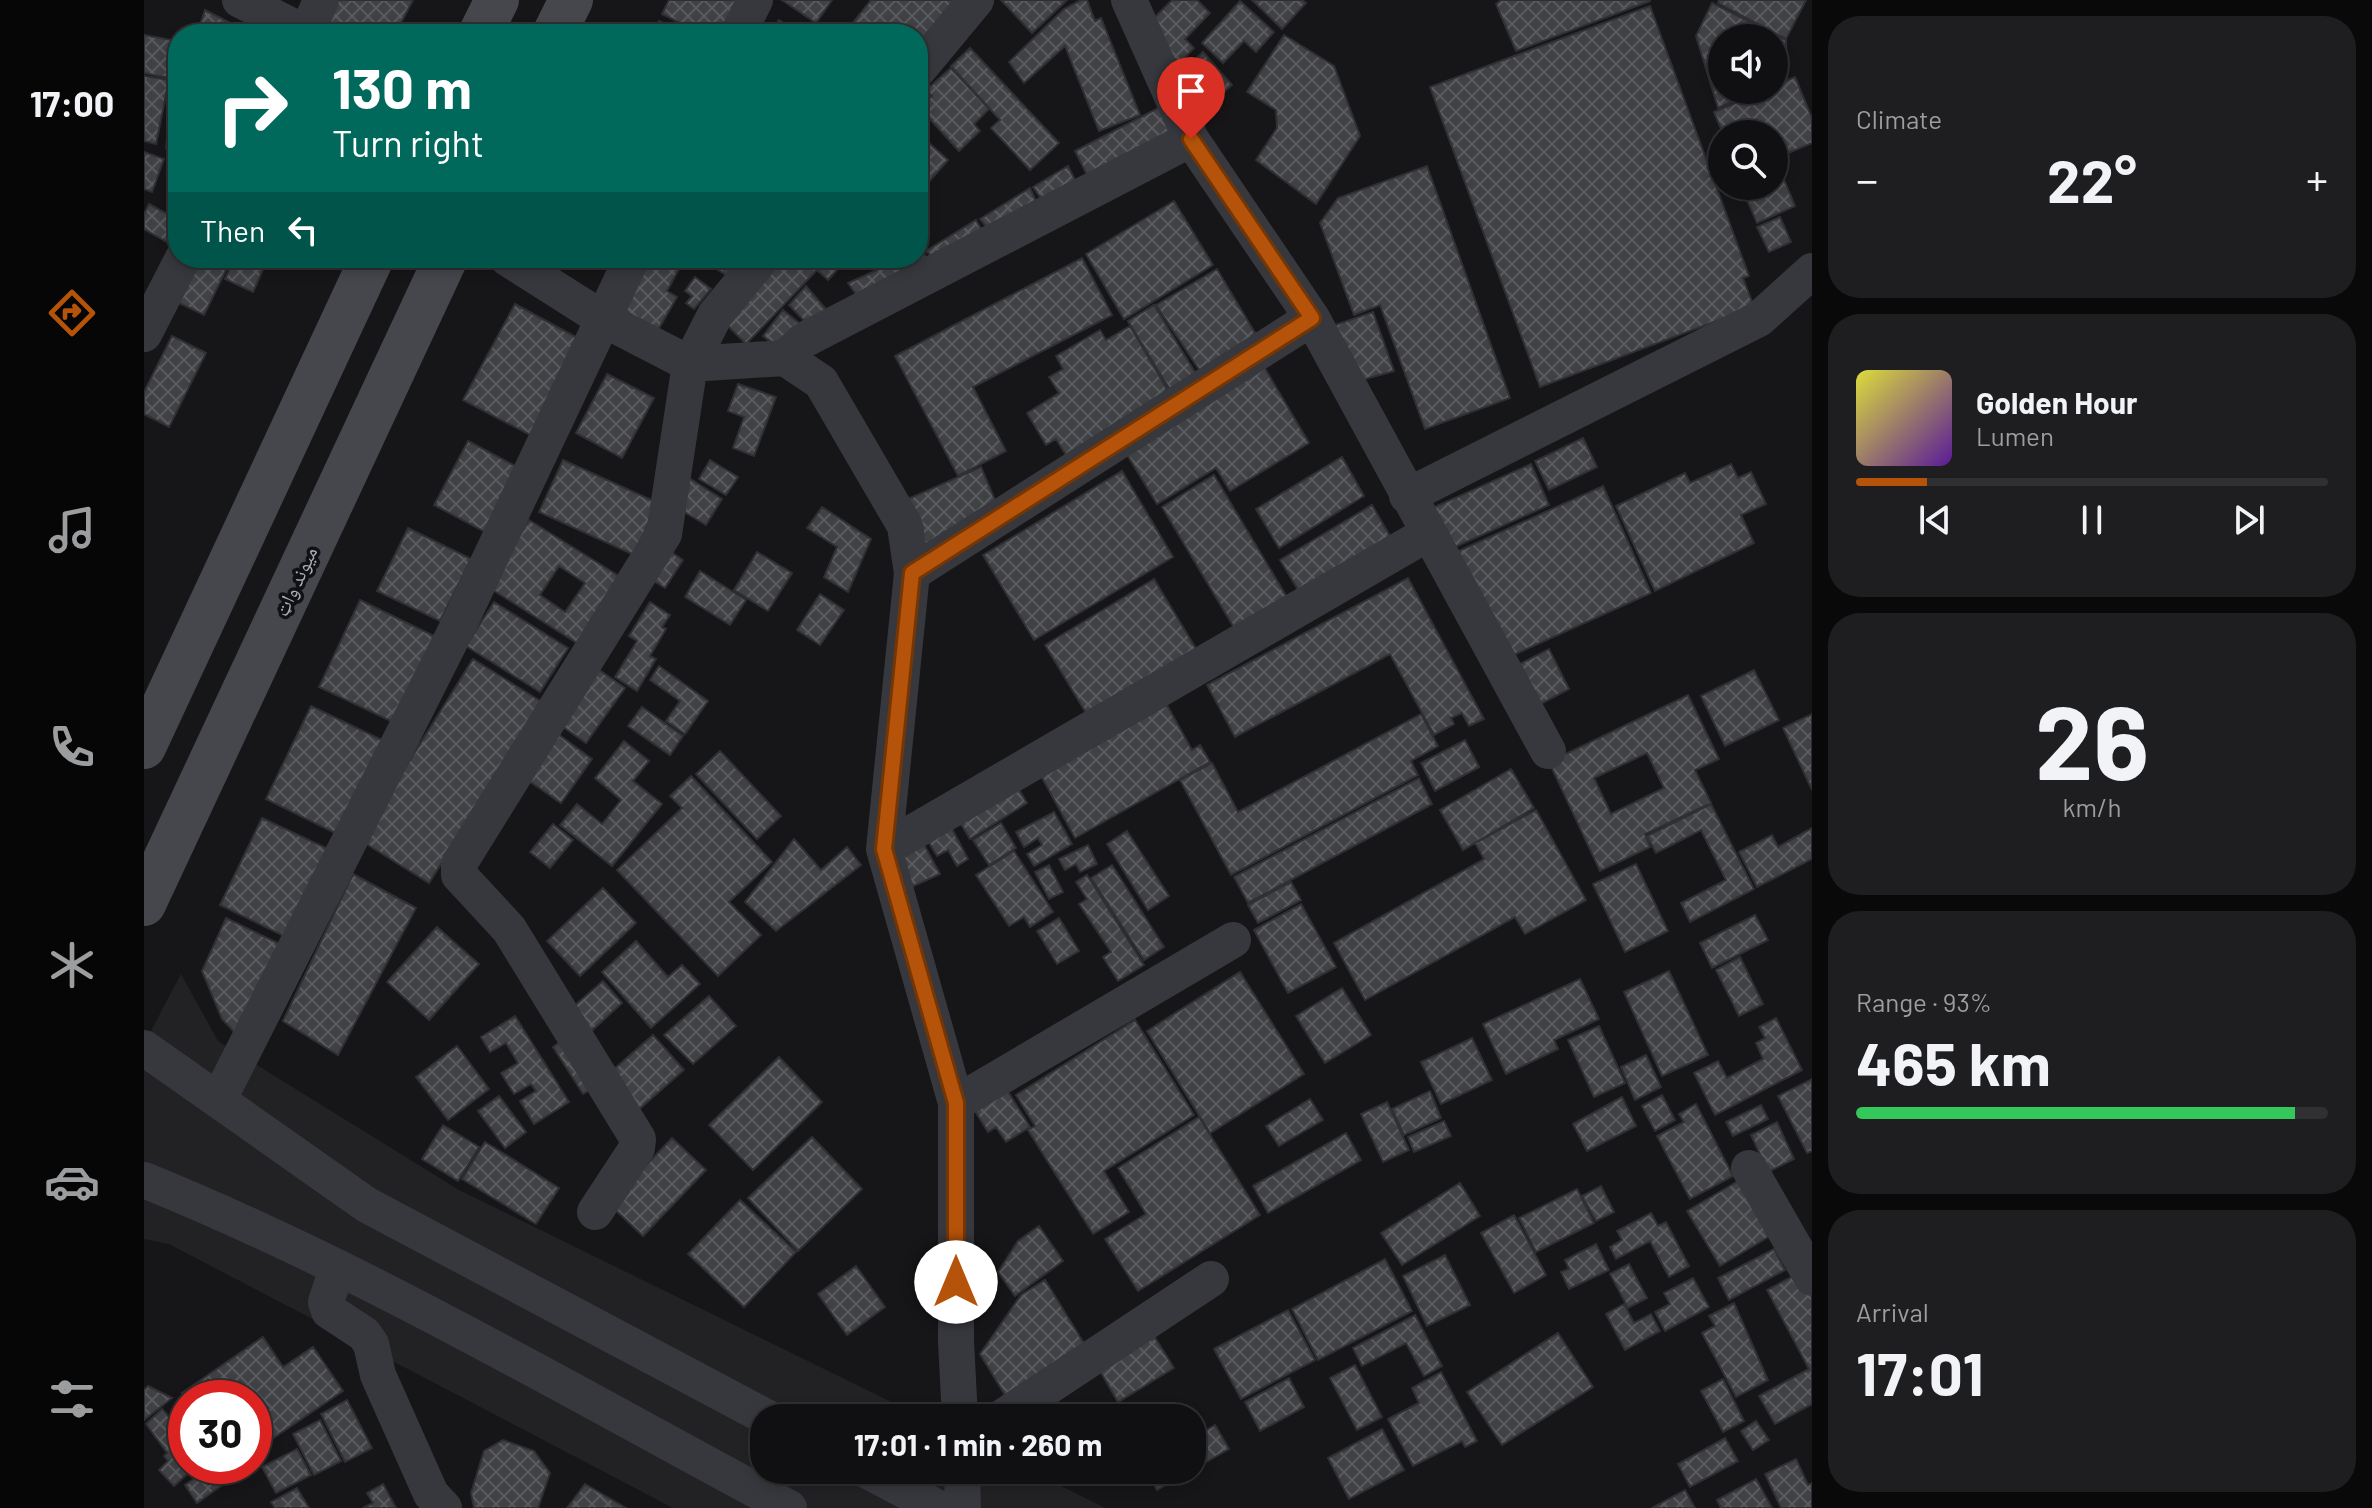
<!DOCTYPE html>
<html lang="en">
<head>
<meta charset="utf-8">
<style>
	:root { --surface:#101012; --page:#1e1e20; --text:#f1f3f6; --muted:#9c9d9f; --line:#303032; --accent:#b45309 }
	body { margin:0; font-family:Barlow,"Noto Naskh Arabic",sans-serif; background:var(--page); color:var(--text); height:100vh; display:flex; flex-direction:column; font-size:30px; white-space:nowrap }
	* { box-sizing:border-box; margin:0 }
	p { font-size:26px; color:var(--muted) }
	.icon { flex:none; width:44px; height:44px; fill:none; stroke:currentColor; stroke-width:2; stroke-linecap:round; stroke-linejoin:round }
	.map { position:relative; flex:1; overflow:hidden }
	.drawer { display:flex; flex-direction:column; gap:16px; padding:16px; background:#09090a; width:560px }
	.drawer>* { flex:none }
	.top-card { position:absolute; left:24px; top:24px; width:760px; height:244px; border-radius:32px; box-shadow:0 4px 12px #0003,0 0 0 2px var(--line); background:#00695c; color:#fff; overflow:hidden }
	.tools { position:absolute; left:1564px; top:24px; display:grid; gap:16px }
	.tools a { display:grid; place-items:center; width:80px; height:80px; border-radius:50%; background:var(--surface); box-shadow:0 4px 12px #0003,0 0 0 2px var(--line); font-size:40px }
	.speed { position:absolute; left:24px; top:1380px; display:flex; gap:16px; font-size:40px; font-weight:700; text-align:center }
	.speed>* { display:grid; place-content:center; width:104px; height:104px; border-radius:50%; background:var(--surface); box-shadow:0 4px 12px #0003,0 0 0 2px var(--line); line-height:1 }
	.speed .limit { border:12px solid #d22; background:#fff; color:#111 }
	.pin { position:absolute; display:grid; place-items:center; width:68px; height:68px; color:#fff; margin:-82px -34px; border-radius:50% 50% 50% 0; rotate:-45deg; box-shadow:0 0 8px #0007 }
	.pin .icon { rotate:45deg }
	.me { position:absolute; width:88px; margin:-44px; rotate:0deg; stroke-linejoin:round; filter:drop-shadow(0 0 6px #0008) }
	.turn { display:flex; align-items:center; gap:28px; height:168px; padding:0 32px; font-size:36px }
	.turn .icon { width:104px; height:104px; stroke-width:2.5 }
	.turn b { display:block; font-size:56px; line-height:68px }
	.then { display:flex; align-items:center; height:76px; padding:0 32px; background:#0003; gap:16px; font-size:30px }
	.big { font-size:60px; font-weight:700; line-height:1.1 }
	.drawer .tile { flex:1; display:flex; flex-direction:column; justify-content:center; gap:12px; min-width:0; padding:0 28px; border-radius:32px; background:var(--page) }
	.drawer .dial { align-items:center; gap:0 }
	.dial b { font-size:104px; line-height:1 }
	.song { display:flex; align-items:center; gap:24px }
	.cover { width:96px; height:96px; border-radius:12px; background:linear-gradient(135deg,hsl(60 70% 55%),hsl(270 70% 35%)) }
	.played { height:8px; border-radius:4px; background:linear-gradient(90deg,var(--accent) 15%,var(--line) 15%) }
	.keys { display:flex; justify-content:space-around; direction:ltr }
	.heat { display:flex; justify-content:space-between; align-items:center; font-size:44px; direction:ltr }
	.charge { height:12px; border-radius:6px; background:linear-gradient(90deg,#34c759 93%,var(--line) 0) }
	.trip { position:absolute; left:606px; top:1404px; width:456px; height:80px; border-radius:32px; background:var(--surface); box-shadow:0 4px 12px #0003,0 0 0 2px var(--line); font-weight:700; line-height:80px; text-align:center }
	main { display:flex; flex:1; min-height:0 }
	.tab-bar { display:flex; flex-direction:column; width:144px; justify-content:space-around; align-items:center; background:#060607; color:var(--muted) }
	.tab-bar .icon { width:56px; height:56px }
	.tab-bar .on { color:var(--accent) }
	.tab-bar b { font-size:36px; color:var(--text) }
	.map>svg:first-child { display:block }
	.built { fill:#222225 }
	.building { fill:url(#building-cross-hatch); stroke:#303034; stroke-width:2; fill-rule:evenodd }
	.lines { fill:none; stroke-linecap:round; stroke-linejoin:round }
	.minor { stroke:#37383d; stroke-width:36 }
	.secondary { stroke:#45474d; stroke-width:44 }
	.route-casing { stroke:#753606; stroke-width:20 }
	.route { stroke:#b45309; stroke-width:14 }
	.labels { text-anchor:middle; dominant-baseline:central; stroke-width:7; stroke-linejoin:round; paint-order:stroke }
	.street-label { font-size:20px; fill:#a8adb8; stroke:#111113 }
</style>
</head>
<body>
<main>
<nav class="tab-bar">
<b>17:00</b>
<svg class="icon on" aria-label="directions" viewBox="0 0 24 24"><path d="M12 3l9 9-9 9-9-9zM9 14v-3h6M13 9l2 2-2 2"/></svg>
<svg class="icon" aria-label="music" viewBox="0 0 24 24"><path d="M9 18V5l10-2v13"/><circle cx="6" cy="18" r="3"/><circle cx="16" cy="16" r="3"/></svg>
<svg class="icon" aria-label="phone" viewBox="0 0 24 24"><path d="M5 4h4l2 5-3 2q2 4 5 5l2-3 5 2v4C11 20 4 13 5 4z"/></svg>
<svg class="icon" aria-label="climate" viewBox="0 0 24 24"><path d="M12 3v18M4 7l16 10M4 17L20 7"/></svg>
<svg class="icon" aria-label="car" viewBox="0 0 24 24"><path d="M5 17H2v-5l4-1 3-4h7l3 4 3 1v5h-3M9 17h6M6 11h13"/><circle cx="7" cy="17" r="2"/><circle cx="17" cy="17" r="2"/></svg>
<svg class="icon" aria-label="filters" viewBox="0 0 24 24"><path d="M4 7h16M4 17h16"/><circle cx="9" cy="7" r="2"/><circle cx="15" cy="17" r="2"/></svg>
</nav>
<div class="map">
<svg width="1668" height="1508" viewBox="0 0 1668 1508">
	<defs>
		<pattern id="building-cross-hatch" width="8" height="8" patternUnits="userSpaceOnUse" patternTransform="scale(2)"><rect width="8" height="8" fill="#404145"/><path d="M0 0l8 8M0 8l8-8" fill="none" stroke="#595a5e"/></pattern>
	</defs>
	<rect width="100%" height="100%" fill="#161618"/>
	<!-- built -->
	<path class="built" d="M37 974 74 1041 315 1190 780 1418H620V1470H885L961 1508H529L25 1244 0 1239V1044Z"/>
	<!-- building -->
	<path class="building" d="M185 0H269L251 34H174Z
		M525 0H595L578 34H559L518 14Z
		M638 0H688L672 23Z
		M727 0H813L774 48V34H700Z
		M857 0H923L888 33Z
		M937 0H943L951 21 957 18 996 115 955 131 921 46 880 83 865 62 920 9Z
		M1028 0H1053L1066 13 1041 39 1050 48 1035 64 1000 28Z
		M1108 0H1158L1162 3 1138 29Z
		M1357 0H1506V1L1372 51 1352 4Z
		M1575 0H1662L1642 39 1574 3Z
		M1096 1 1130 32 1112 52 1100 41 1079 63 1058 43Z
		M1568 3 1642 40 1643 78 1630 83V38H1578V90H1615L1574 108 1552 36Z
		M1506 6 1605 276 1599 278 1610 307 1396 387 1286 87Z
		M61 10 96 28 93 34H53Z
		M635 20 656 34H626Z
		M515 21 541 34H509Z
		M0 35 33 41 25 78 0 73Z
		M1140 35 1190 66 1216 136 1172 204 1112 160 1133 128 1132 110 1103 92Z
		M826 48 915 143 886 170 847 128 856 120 807 66Z
		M1059 52 1088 85 1061 109 1033 76Z
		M807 68 845 109 830 124 836 131 815 151 775 107 788 96 782 90Z
		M0 76 25 80 12 144 0 141Z
		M1651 77 1668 118V143L1630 159V134H1579L1570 112 1621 90H1630V86Z
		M34 89V154L22 148 26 112Z
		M1020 105 1034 135 946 181 931 151Z
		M774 133 804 160 774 194Z
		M0 152 20 159 8 192 0 189Z
		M1634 165 1651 206 1613 223 1597 186H1630V166Z
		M924 166 935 188 902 206 889 187Z
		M1283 166 1366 398 1281 429 1236 305 1210 315 1176 223 1194 198Z
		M886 188 895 208 850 236 836 219Z
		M1030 201 1069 265 980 319 942 254Z
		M5 204 34 220 30 246 0 229V214Z
		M1636 217 1647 242 1625 252 1613 227Z
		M832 220 842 238 798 266 782 251Z
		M778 250 789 270 714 297 704 283 760 258H774V252Z
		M50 258H73L85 264 60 315 29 300Z
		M91 258H124L109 292 81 279Z
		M500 258H541L523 291 533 297 514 330 472 306Z
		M567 258H599L585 277 563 263Z
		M639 258H704L684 280 673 270 602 344 581 323Z
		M938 258 968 315 829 387 862 451 814 476 751 356Z
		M1073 269 1114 338 1058 374 1012 305Z
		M551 277 567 289 550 309 542 303 548 296 541 291Z
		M662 286 686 314 668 329 645 305Z
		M371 304 439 341 388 436 319 400Z
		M1010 305 1052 374 1026 390 984 321Z
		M639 310 661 328 641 353 619 336Z
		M1229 312 1250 371 1214 381 1191 325Z
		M986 326 1027 396 925 460 912 439 902 445 883 413 915 393 905 377 919 369 912 356 956 330 962 340Z
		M28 336 62 353 25 427 0 414V392Z
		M1119 365 1165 443 1086 491 1072 468 1013 504 979 448Z
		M463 374 510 398 478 458 432 433Z
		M594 384 632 397 610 456 589 448 600 417 584 411Z
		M1439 438 1453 467 1405 490 1391 461Z
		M324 441 375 468 341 532 290 505Z
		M1198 457 1220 496 1135 548 1112 509Z
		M419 460 514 503 490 555 395 512Z
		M566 460 594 477 582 495 555 479Z
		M1387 464 1405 505 1302 551 1284 510Z
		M1587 464 1594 478 1607 472 1622 504 1597 515 1610 543 1511 591 1472 506 1541 473 1546 483Z
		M837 467 856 512 777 547 757 502Z
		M978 471 1029 557 890 640 839 555Z
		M539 474 578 499 562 525 532 507Z
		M1070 475 1147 604 1095 636 1018 507Z
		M1459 486 1507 593 1356 661 1308 554Z
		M1228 505 1250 543 1159 598 1136 560Z
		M678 507 727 539 704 592 680 577 693 547 663 528Z
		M385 520 475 576 433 643 344 587ZM415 566 441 583 421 612 396 595Z
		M264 528 327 559 296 621 233 591Z
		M518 546 539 560 521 588 500 575Z
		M613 552 648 573 624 611 590 590Z
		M556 571 602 600 586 625 541 597Z
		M1264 578 1340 719 1325 726 1318 713 1307 718 1310 724 1290 735 1246 654 1091 737 1063 685Z
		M1010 579 1054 652 945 718 901 645Z
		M676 594 700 610 676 645 653 630Z
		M216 600 292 637 251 723 175 687Z
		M350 602 424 648 396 692 322 646Z
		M506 602 526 615 518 627 522 629 506 656 512 659 493 691 471 677 493 641 485 636Z
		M1405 649 1425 689 1397 704 1376 664Z
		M329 659 398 702 285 883 216 840Z
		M515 666 564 701 541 734 522 721 536 701 506 680Z
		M451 667 481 688 442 743 412 722Z
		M1610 670 1635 720 1581 746 1557 696Z
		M1544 695 1575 759 1551 770 1567 803 1501 834 1506 847 1456 871 1405 762ZM1503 753 1520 788 1467 814 1450 778Z
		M1023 705 1048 750 1056 745 1066 762 931 838 897 776Z
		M167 706 240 741 195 835 122 799Z
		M498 707 539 736 526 755 484 726Z
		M1277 714 1294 746 1267 761 1274 775 1087 875 1036 780 1068 763 1094 812Z
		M1668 714V790L1639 728Z
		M407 729 448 759 417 803 375 774Z
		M1321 740 1335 767 1291 791 1277 763Z
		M480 741 505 761 489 781 518 804 468 866 416 825 433 804 458 824 477 800 451 778Z
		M576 751 637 816 613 839 552 774Z
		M1367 769 1390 808 1319 850 1296 810Z
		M547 776 628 862 585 902 617 935 574 976 473 870 538 808 526 796Z
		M1275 778 1288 804 1104 903 1090 877Z
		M874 788 883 803 826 839 817 824Z
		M1567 804 1610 889 1546 922 1537 903 1582 880 1557 830 1512 853 1503 836Z
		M1392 810 1442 900 1381 934 1371 917 1221 1000 1190 943 1340 859 1331 843Z
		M910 812 928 844 890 866 883 854 898 845 894 838 880 847 872 832Z
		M118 818 184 849 142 937 76 905Z
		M857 823 872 848 845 865 829 840Z
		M409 824 429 840 406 868 386 852Z
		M806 825 824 859 813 866 804 850 793 856 782 838Z
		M1668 828V859L1613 887 1595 852 1628 835 1634 847Z
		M983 831 1025 896 1004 910 963 844Z
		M650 839 677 870 703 847 717 865 632 931 601 902Z
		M777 839 796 874 765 888 757 851Z
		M944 845 953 864 936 872 932 864 921 870 915 859Z
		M870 851 909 912 886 927 880 917 865 926 832 875Z
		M1492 864 1524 931 1481 952 1449 884Z
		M905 865 919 892 905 899 891 872Z
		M968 865 1020 947 1000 960 947 878Z
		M209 874 272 908 194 1055 139 1021Z
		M943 875 1000 965 974 981 959 957 967 952 935 904 943 899 932 882Z
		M1147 882 1157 900 1114 923 1104 905Z
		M459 888 492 923 436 976 403 941Z
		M1157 904 1192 967 1144 993 1110 930Z
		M1611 915 1624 940 1568 968 1556 943Z
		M82 918 142 947 96 1038 78 1019 58 971Z
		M915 918 935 951 913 964 893 931Z
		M293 927 335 964 285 1020 243 982Z
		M492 941 524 977 538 965 556 984 507 1028 458 972Z
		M1596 957 1619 1004 1595 1016 1572 970Z
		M1525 971 1564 1055 1518 1076 1480 992Z
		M1096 972 1160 1074 1066 1133 1003 1031Z
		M1436 979 1455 1019 1410 1040 1414 1049 1362 1074 1339 1024Z
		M459 981 478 1003 442 1036 422 1013Z
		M1198 988 1227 1035 1181 1063 1152 1016Z
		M565 996 592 1026 549 1064 520 1035Z
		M371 1016 425 1102 390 1124 376 1101 392 1091 387 1084 370 1094 357 1073 374 1063 362 1043 346 1052 337 1037Z
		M1632 1018 1658 1070 1571 1115 1550 1073 1574 1061 1583 1078 1619 1059 1612 1043 1621 1038 1615 1027Z
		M991 1020 1050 1115 960 1171 985 1212 949 1234 884 1130 891 1126 872 1095Z
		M1455 1026 1481 1083 1450 1097 1424 1040Z
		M426 1035 456 1084 439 1094 409 1047Z
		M509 1035 540 1070 493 1111 462 1076Z
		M1328 1038 1348 1080 1297 1104 1277 1062Z
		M313 1046 345 1089 304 1120 272 1077Z
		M1502 1055 1517 1087 1491 1100 1477 1067Z
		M635 1057 678 1102 609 1170 565 1125Z
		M1668 1079V1151L1663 1153 1634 1096Z
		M863 1090 886 1127 862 1142 852 1127 844 1132 831 1111Z
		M1286 1091 1297 1118 1260 1135 1248 1109Z
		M1518 1095 1531 1120 1511 1131 1498 1106Z
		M355 1096 382 1132 361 1148 334 1111Z
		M1478 1097 1492 1126 1443 1151 1429 1124Z
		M1166 1099 1179 1120 1135 1146 1122 1126Z
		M1243 1102 1265 1150 1239 1162 1217 1114Z
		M1552 1104 1589 1176 1546 1199 1513 1136 1540 1122 1535 1114Z
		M1617 1105 1624 1119 1589 1136 1582 1122Z
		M1055 1117 1116 1215 994 1291 961 1239 1002 1214 974 1168Z
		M1300 1121 1307 1136 1270 1152 1264 1137Z
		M1633 1122 1650 1159 1624 1172 1607 1135Z
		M299 1125 335 1147 314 1181 278 1159Z
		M1202 1133 1217 1160 1124 1213 1109 1186Z
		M668 1137 718 1189 654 1251 604 1198Z
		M528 1138 562 1170 499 1236 465 1204Z
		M341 1142 415 1188 392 1224 318 1179Z
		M1594 1181 1626 1236 1576 1266 1543 1211Z
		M1316 1183 1336 1216 1258 1265 1237 1233Z
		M1457 1186 1470 1212 1452 1221 1438 1196Z
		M1433 1189 1450 1223 1392 1252 1375 1218Z
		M596 1200 652 1252 600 1307 544 1254Z
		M1507 1213 1514 1226 1522 1222 1545 1266 1525 1277 1506 1241 1472 1259 1466 1247 1478 1240 1473 1231Z
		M1370 1215 1402 1275 1370 1293 1337 1233Z
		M895 1226 919 1261 871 1296 854 1272 874 1241Z
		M1452 1244 1465 1270 1425 1289 1417 1272 1425 1269 1421 1260Z
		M1630 1249 1641 1270 1585 1300 1574 1278Z
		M1301 1255 1326 1305 1283 1326 1259 1276Z
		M1241 1259 1268 1311 1174 1360 1148 1309Z
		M1485 1264 1503 1298 1484 1308 1466 1274Z
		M712 1266 741 1307 703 1335 674 1294Z
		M1657 1272 1668 1292V1404L1631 1424 1615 1396 1665 1369 1623 1290Z
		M1549 1278 1565 1307 1521 1331 1511 1312 1526 1304 1520 1293Z
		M901 1280 941 1345 861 1395 836 1354 877 1295Z
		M1590 1303 1624 1380 1592 1397 1558 1333 1571 1326 1565 1316Z
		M1480 1304 1490 1323 1507 1314 1516 1331 1481 1350 1462 1314Z
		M1144 1310 1171 1360 1097 1399 1070 1349Z
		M1271 1315 1298 1366 1280 1376 1262 1343 1218 1366 1209 1348Z
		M1414 1333 1449 1387 1358 1445 1323 1392Z
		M1010 1336 1030 1368 974 1402 955 1369Z
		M119 1337 139 1367 169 1347 199 1391 110 1451V1398L42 1399 38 1393Z
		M1211 1365 1238 1417 1213 1430 1186 1378Z
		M1297 1372 1333 1441 1321 1447 1318 1441 1269 1466 1244 1419 1275 1403 1268 1388Z
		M1145 1378 1160 1407 1116 1431 1101 1402Z
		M1579 1379 1600 1421 1579 1432 1557 1391Z
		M4 1386 28 1398 0 1420V1390Z
		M203 1400 228 1448 201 1462 177 1414Z
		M18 1409 42 1436 39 1444 42 1466H52L30 1486 15 1470 24 1461 20 1456 23 1453 2 1424Z
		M176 1420 197 1461 170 1475 149 1434Z
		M1612 1421 1625 1440 1609 1450 1597 1431Z
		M1071 1425 1085 1449 1048 1470V1438Z
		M1238 1429 1260 1470 1205 1499 1184 1458Z
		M1581 1438 1594 1461 1546 1487 1534 1464Z
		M359 1440 390 1451 406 1473 394 1508H330L327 1493 340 1451Z
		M153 1449 167 1475 132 1493 118 1467Z
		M1652 1459 1664 1485 1668 1483V1508H1637L1621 1474Z
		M65 1468 77 1486 53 1503 41 1485Z
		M1002 1470H1048L1013 1490Z
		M1612 1479 1628 1508H1577L1573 1500Z
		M239 1484 252 1508H219L229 1503 223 1493Z
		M441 1484 482 1508H423Z
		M153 1488 165 1508H131L127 1502Z
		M1541 1490 1551 1508H1508Z"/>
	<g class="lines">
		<!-- minor -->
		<path class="minor" d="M96 0 164 34
			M985 0 1047 139 1168 318 1404 751
			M163 33 177 0
			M594 34 611 0
			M774 70 832 0
			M363 258 459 319 546 364 641 358 677 382 761 526 768 573 740 849 812 1103V1342L816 1418
			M0 334 39 258
			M641 358 660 340 1047 139
			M1263 496 1615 319 1668 271
			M768 573 1168 318
			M740 849 1283 534
			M0 1048 223 1205 624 1418
			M75 1099 318 618 488 258
			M812 1103 1089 940
			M1605 1168 1668 1278
			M0 1180C220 1269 435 1396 645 1508
			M451 1212 493 1148 494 1139 365 929 315 875V864L520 534 546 364 571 315 618 258
			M193 1269 182 1302 185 1311 220 1334 227 1344 234 1375 287 1494 300 1508
			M857 1418 1067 1279
			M722 1470 794 1508
			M818 1470 819 1508"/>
		<!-- secondary -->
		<path class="secondary" d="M336 34 353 0
			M410 34 427 0
			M0 747 228 258
			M0 904 302 258"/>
	</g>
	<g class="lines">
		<!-- route casing -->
		<g class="route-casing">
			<path id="route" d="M812 1282V1103L740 849 768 573 1168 318 1047 139"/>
		</g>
		<!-- route -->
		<use href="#route" class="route"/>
	</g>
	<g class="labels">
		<!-- street labels -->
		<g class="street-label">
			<text transform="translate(151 581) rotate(-65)">میوند واټ</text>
		</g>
	</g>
</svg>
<div class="tools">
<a><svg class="icon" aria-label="sound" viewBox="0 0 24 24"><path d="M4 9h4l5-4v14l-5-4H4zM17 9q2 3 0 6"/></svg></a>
<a><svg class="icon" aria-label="search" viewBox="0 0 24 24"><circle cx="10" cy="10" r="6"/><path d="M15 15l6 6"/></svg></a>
</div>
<div class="speed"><div class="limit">30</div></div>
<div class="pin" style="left:1047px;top:139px;background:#d93025"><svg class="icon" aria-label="arrive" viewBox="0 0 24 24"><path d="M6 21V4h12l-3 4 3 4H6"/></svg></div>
<svg class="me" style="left:812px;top:1282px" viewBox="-20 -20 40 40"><circle r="19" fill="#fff"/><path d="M0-13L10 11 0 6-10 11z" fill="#b45309"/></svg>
<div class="trip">17:01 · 1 min · 260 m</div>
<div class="top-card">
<div class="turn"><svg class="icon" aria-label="right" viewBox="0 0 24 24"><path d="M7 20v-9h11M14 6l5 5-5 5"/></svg><div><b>130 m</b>Turn right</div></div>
<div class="then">Then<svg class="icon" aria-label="left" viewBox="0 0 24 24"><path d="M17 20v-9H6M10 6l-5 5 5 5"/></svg></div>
</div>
</div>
<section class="drawer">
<div class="tile"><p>Climate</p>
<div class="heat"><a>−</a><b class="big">22°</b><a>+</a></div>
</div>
<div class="tile">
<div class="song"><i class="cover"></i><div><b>Golden Hour</b><p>Lumen</p></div></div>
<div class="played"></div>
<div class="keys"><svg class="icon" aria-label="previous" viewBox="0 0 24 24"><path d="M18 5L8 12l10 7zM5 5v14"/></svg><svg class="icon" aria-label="pause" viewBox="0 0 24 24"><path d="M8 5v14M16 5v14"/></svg><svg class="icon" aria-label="next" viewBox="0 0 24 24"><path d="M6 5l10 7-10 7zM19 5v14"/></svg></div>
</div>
<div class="tile dial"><b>26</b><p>km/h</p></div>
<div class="tile"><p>Range · 93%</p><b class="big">465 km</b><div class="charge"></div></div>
<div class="tile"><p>Arrival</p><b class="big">17:01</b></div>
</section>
</main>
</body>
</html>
